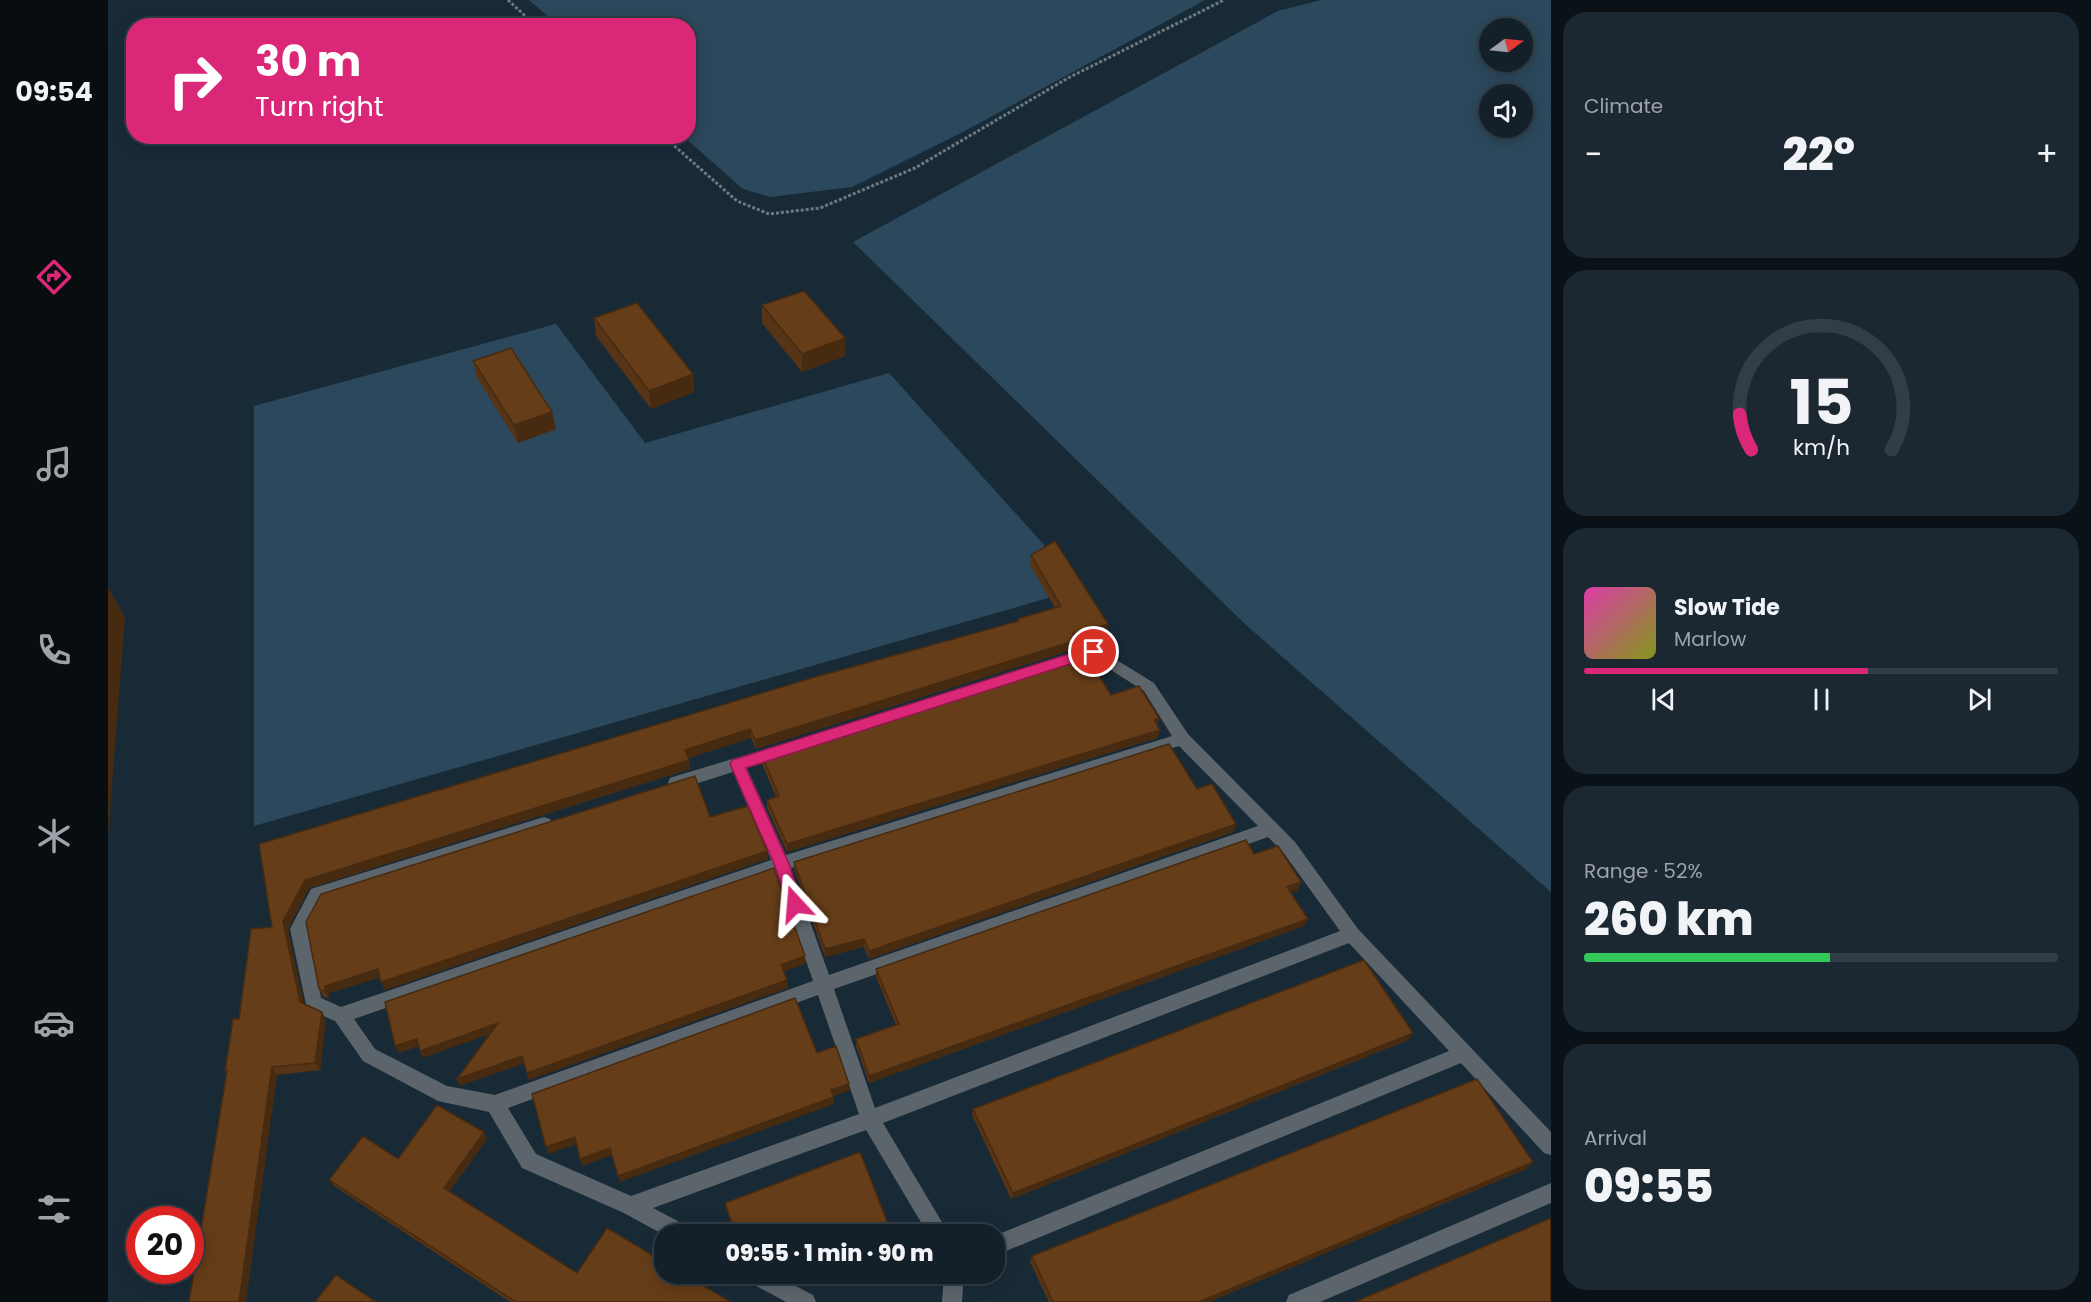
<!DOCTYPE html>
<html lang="en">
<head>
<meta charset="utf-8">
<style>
	:root { --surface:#132029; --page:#1c2831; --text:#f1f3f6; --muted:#9da3a8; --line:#323e46; --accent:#db2777 }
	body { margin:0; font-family:Poppins,sans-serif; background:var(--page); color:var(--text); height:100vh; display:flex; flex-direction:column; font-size:22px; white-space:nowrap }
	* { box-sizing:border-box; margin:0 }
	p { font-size:20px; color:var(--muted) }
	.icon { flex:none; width:33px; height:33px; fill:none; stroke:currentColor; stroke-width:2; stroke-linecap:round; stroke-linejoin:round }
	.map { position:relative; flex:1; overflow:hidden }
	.details { display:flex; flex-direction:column; gap:12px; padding:12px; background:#0a1217; width:540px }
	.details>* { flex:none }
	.banner { position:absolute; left:18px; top:18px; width:570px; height:126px; border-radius:24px; box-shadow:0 3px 15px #0003,0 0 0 2px var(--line); background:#db2777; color:#fff; overflow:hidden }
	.needle { width:39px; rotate:75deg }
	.controls { position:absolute; left:1371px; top:18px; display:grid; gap:12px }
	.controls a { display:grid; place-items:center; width:54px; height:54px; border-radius:50%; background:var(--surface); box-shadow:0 3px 15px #0003,0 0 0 2px var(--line); font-size:30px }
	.speed { position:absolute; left:18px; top:1206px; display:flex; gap:12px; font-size:30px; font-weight:700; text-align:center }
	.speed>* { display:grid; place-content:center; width:78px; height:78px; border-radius:50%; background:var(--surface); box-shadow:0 3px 15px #0003,0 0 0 2px var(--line); line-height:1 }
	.speed .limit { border:9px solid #d22; background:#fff; color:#111 }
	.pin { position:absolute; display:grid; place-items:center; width:51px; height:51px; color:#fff; margin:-26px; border:3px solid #fff; border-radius:50%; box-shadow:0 2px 6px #0007 }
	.me { position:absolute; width:66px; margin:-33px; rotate:341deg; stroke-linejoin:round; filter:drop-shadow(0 0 4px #0008) }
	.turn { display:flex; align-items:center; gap:21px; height:126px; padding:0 30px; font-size:27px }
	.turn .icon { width:78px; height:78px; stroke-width:2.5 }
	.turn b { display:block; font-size:42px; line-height:51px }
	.big { font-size:45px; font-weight:800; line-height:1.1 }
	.details .tile { flex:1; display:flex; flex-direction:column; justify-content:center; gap:9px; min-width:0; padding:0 21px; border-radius:24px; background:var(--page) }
	.details .dial { align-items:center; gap:0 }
	.dial svg { height:156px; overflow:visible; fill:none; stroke:var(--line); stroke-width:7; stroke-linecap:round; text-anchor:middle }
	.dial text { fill:var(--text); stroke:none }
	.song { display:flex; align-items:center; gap:18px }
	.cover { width:72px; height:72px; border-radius:9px; background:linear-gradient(135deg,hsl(320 70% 55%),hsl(70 70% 35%)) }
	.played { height:6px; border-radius:3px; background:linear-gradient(90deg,var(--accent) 60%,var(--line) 60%) }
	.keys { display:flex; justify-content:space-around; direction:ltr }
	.heat { display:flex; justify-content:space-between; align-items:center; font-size:33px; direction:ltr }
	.charge { height:9px; border-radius:4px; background:linear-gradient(90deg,#34c759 52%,var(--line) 0) }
	.trip { position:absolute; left:546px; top:1224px; width:351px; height:60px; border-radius:24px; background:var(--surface); box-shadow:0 3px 15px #0003,0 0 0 2px var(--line); font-weight:800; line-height:60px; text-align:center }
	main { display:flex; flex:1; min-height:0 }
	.tabs { display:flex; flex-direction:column; width:108px; justify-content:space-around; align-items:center; background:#080d10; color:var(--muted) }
	.tabs .icon { width:42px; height:42px }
	.tabs .active { color:var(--accent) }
	.tabs b { font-size:27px; color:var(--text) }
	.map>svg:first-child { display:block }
	.green { fill:#2c485c; fill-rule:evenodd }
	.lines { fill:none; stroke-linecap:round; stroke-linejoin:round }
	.path { stroke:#6b7a85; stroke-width:3; stroke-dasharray:3 2; stroke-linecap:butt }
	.lane { fill:#5d656c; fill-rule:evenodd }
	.wall { fill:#573415 }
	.shaded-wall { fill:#472b11 }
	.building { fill:#653d18; stroke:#472b11; stroke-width:1.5 }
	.route { fill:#db2777; stroke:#8e194d; stroke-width:1.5 }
</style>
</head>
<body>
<main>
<nav class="tabs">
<b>09:54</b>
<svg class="icon active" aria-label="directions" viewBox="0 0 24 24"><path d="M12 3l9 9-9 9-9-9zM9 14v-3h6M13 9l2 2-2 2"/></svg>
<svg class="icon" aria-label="music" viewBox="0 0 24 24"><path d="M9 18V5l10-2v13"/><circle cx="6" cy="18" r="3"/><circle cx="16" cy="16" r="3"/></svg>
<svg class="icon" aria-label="phone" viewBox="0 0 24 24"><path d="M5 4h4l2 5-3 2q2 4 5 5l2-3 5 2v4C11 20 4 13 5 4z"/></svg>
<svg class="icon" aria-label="climate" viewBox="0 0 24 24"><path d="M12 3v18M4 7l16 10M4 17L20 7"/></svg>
<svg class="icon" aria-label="car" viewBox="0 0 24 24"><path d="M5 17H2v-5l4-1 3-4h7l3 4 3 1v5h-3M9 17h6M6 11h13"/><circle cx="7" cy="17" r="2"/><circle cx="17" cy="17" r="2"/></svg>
<svg class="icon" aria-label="filters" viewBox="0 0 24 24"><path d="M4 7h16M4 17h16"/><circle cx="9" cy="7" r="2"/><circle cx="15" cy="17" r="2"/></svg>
</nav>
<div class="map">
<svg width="1443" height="1302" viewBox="0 0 1443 1302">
	<rect width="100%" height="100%" fill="#192a37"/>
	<!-- green -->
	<path class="green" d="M421 0H1097L855 132 744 187 662 197 635 189 576 137 580 136V26L450 25Z
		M1213 0H1443V892L1137 624 745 242 1170 11ZM1382 28H1414V62H1382ZM1414 94V128H1382V94Z
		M448 324 537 443 781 373 975 588 146 826V406Z"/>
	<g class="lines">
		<!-- path -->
		<path class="path" d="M400 0 428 26
			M555 136 629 201 661 214 712 208 807 168 960 78 1116 0"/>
		<!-- lane -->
		<path class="lane" d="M986 646 1046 683 1080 734 1187 842 1250 929 1443 1132V1155L1436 1153 1353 1063 886 1256V1236L1341 1051 1241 943 775 1123 841 1234H820L758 1130 545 1208 581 1227 584 1234 556 1235 516 1213 414 1168 381 1112 330 1101 255 1061 227 1021 199 1009 182 929 203 889 209 887 436 817 442 819 444 824 442 829 436 831 215 900 200 929 213 998 233 1007 663 860 625 772 568 790 562 788 560 783 562 778 568 776 674 744 680 745 682 750 680 755 639 768 678 855 1064 736 1036 691 984 658 888 688 883 686 880 682 883 678ZM1071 746 1150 826 721 975 683 868ZM1160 837 1175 852 1232 931 767 1108 726 989ZM668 873 705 981 387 1095 339 1086 267 1049 246 1019ZM710 995 751 1114 523 1196 428 1154 400 1108Z
			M1443 1183V1203L1212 1302H1178L1181 1295Z
			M636 1274H665L705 1295 708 1302H678L639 1281Z
			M836 1274H856L854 1302H834Z"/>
	</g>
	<!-- wall -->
	<path class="wall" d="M654 305 737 338V356L694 372 654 323Z
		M486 318 585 374 586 392 543 409 488 336Z
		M365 361 444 412 448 429 410 443 369 378Z
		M923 555 1000 624 998 633 969 642 967 649 648 749 643 738 580 758 582 769 201 888 180 929 195 1003 214 1012 218 1020 212 1070 169 1075H119L117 1072 131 1019 164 927 151 844 910 621V619L947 608 922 565Z
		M1003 695 1051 718 1049 726 1052 730 1049 738 679 852 659 808V800L668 797 654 764V756Z
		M1089 789 1128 824 1125 832 761 959 756 947 717 957 686 869V862Z
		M602 817 659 851 660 859 277 990 272 977 221 993V999L215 996 211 989Z
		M1146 854 1190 890 1183 892 1196 926 761 1083 748 1046V1039L788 1025 768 977V969Z
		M1300 1040 903 1199 864 1115 865 1109Z
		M379 1139 341 1192 469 1273 623 1302H402L226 1186 221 1180Z
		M1425 1162 1418 1169 1101 1302H941L922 1262 924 1256Z
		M617 1203 784 1234H689L687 1231 678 1234H627L618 1209Z"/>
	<!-- shaded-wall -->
	<path class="shaded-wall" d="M737 338V356L694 372V354Z
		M585 374 586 392 543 409 541 391Z
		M444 412 448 429 410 443 406 425Z
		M0 587 17 618 0 835Z
		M1000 624 998 633 969 642 967 649 648 749 647 740 965 634Z
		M1051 718 1049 726 1046 720Z
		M642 729 643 738 578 759 577 750Z
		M1052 730 1049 738 679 852V844Z
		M581 760 582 769 201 888 180 929 197 1009 192 1002 175 921 197 880Z
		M1128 824 1125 832 761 959V951Z
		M659 851 660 859 277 990 273 982Z
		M1193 882 1190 890 1176 895 1179 887Z
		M1200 919 1196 926 761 1083V1076Z
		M756 939V947L717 957V949Z
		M697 956V964L674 972 673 965Z
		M270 969 274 977 221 993V999L217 992V986Z
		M679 980 680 988 421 1080 419 1073Z
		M214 1012 218 1020 212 1070 207 1063Z
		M390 1023 393 1030 315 1058 312 1051Z
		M1305 1033 1300 1040 903 1199 905 1193Z
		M309 1039 312 1046 291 1053 287 1046Z
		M414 1056 417 1063 352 1086 349 1079Z
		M164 1067 169 1075 138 1302H131Z
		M741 1084V1091L723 1097V1090Z
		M726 1097V1104L512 1182 510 1176Z
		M376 1132 379 1139 339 1194 336 1188Z
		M467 1137 469 1144 440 1154 438 1147Z
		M502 1148 504 1155 474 1166 472 1159Z
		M1425 1162 1418 1169 1101 1302H1091Z
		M687 1225V1231L678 1234H662Z
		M713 1274H728L706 1282V1277Z"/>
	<!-- building -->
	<path class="building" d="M696 291 737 338 694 354 654 305Z
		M529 303 585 374 541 391 486 318Z
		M403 348 444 412 406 425 365 361Z
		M947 541 1000 624 965 634 969 640 647 740 642 729 577 750 581 760 197 880 175 921 192 1002 214 1012 207 1063 164 1067 131 1302H81L119 1071 117 1072 125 1019H131L143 929 164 927 151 844 704 678 911 621 910 619 953 606 923 555Z
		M977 654 1003 695 1031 686 1051 718 1046 720 1052 730 679 844 659 800 671 796 654 756Z
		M1061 744 1089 789 1104 784 1128 824 761 951 756 939 717 949 686 862Z
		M587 776 602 817 640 806 659 851 273 982 270 969 217 986V992L211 989 198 922 213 894Z
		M1138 840 1146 854 1170 846 1193 882 1179 887 1200 919 761 1076 748 1039 791 1024 768 969Z
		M666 868 697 956 673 965 679 980 419 1073 414 1056 349 1079 390 1023 312 1051 309 1039 287 1046 277 1002Z
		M1256 960 1305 1033 905 1193 865 1109Z
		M687 998 709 1053 728 1046 741 1084 723 1090 726 1097 510 1176 502 1148 472 1159 467 1137 438 1147 424 1094Z
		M1369 1079 1425 1162 1091 1302H945L924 1256Z
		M329 1105 376 1132 336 1188 469 1273 499 1228 556 1262V1274H575L623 1302H408L221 1180 255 1136 290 1159Z
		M752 1152 784 1234H691L687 1225 662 1234H628L617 1203Z
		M1443 1218V1302H1247Z
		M705 1274H713L706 1277Z
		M228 1275 268 1302H207Z"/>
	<!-- route -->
	<path class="route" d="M986 646 990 648 992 652 990 655 638 768 681 864 695 904 693 909 687 911 682 909 666 864 622 764 624 760Z"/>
</svg>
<div class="controls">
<a><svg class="needle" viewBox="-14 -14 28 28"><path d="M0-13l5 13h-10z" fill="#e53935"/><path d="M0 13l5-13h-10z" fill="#9da3a8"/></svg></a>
<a><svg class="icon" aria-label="sound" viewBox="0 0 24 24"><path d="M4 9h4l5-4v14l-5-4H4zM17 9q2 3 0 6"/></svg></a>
</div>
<div class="speed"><div class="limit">20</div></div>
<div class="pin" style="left:986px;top:652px;background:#d93025"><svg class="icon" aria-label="arrive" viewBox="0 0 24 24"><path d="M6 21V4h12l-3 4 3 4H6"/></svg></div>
<svg class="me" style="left:687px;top:904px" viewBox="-20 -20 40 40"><path d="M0-17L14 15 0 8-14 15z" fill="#db2777" stroke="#fff" stroke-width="4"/></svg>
<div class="trip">09:55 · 1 min · 90 m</div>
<div class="banner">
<div class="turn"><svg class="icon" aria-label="right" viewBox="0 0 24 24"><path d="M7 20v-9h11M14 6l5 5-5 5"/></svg><div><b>30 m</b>Turn right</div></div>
</div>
</div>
<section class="details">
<div class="tile"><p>Climate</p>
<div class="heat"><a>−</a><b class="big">22°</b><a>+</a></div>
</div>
<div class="tile dial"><svg viewBox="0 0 100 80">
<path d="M14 69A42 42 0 1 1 86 69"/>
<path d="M14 69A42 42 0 0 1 8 51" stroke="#db2777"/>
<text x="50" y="56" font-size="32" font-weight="700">15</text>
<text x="50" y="72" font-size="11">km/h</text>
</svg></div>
<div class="tile">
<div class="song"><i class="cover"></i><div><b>Slow Tide</b><p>Marlow</p></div></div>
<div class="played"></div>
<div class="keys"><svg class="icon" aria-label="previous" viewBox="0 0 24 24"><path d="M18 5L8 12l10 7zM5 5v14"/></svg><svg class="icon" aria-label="pause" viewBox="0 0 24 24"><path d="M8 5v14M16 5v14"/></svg><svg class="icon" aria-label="next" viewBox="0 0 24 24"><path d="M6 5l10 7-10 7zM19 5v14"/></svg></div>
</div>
<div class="tile"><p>Range · 52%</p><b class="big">260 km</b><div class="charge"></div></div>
<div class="tile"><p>Arrival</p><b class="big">09:55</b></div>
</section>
</main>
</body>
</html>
